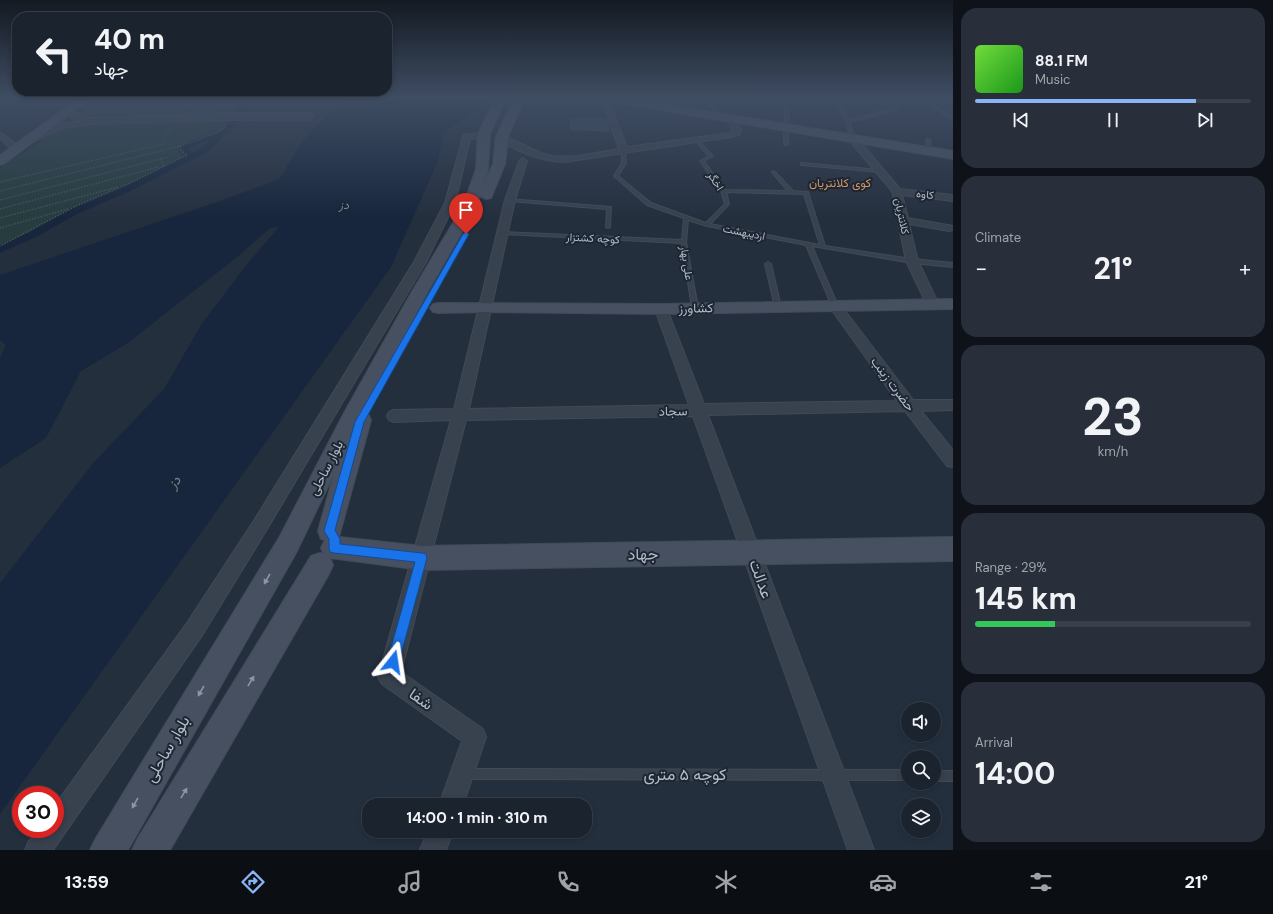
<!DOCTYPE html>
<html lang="en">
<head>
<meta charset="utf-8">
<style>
	:root { --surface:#1b232e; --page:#282f3a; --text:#f1f3f6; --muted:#a0a4aa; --line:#39404a; --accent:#8ab4f8 }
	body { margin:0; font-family:"DM Sans",Vazirmatn,sans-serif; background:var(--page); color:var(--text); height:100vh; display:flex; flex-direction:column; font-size:15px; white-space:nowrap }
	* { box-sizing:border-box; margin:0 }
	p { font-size:13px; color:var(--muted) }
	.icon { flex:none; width:22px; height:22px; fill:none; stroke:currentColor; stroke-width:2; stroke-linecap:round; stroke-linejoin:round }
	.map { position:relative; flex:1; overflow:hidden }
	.drawer { display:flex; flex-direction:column; gap:8px; padding:8px; background:#0f1319; width:320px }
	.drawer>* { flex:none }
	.top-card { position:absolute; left:12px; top:12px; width:380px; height:84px; border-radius:16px; box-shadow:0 2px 6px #0003,0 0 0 1px var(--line); background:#1b232e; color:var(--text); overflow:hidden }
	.fabs { position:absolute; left:901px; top:702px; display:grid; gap:8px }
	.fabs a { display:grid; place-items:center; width:40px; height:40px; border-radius:50%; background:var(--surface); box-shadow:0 2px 6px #0003,0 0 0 1px var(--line); font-size:20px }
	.speed { position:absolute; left:12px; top:786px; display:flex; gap:8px; font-size:20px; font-weight:700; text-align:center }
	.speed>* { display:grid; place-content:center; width:52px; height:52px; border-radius:50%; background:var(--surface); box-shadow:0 2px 6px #0003,0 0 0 1px var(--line); line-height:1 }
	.speed .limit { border:6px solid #d22; background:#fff; color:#111 }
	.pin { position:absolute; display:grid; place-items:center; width:34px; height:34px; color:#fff; margin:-41px -17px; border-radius:50% 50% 50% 0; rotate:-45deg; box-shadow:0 0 4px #0007 }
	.pin .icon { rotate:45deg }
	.me { position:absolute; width:44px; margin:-22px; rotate:15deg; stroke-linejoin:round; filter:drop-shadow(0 0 3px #0008) }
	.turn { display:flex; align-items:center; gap:14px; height:84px; padding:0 16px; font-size:18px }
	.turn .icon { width:52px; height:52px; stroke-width:2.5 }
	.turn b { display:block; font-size:28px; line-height:34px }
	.big { font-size:30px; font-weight:700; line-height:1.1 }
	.drawer .card { flex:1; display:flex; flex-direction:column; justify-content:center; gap:6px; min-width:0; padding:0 14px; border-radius:16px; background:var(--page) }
	.drawer .dial { align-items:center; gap:0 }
	.dial b { font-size:52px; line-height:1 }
	.song { display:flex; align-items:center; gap:12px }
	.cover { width:48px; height:48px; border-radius:6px; background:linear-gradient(135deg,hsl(100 70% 55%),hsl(120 70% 35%)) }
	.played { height:4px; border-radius:2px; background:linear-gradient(90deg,var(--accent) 80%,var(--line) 80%) }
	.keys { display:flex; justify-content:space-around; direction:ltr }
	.heat { display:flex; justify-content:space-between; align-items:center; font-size:22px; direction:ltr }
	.charge { height:6px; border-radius:3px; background:linear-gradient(90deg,#34c759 29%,var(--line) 0) }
	.trip { position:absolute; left:362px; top:798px; width:230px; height:40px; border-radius:16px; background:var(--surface); box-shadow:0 2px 6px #0003,0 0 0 1px var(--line); font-weight:700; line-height:40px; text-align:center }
	.dock { display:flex; height:64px; justify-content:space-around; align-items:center; background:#0b0e12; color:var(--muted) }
	.dock .icon { width:28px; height:28px }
	.dock .current { color:var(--accent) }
	.dock b { font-size:18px; color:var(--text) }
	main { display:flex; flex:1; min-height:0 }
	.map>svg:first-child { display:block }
	.green { fill:#263c3f }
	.water { fill:#17263c }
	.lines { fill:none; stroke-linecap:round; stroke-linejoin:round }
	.canal { fill:#17263c; fill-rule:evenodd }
	.building { fill:#364354 }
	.lane-casing { stroke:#414a57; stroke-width:2 }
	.street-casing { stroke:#414a57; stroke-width:2 }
	.secondary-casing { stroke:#414a57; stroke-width:2 }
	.path { stroke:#3f5557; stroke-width:1.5; stroke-dasharray:1.5 1.5; stroke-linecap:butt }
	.lane { fill:#38414e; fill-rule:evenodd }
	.street { fill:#38414e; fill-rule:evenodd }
	.secondary { fill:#465061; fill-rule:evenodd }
	.oneway { fill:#8e96a5 }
	.route { fill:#1a73e8; stroke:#114b97 }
	.labels { text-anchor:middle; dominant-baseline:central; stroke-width:4; stroke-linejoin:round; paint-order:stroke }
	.far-street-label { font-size:11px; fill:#b4bcc9; stroke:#1d2633 }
	.far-neighbourhood-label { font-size:12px; fill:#d59563; stroke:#1d2633 }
	.far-water-label { font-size:12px; font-style:italic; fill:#6d86a8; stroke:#1d2633 }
	.street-label { font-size:13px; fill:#b4bcc9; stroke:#1d2633 }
	.water-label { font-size:14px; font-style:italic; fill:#6d86a8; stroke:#1d2633 }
	.near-street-label { font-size:16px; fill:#b4bcc9; stroke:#1d2633 }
</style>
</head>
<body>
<main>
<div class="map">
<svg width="953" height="850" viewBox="0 0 953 850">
	<rect width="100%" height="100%" fill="#242f3e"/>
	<!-- green -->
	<path class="green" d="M94 99H242L229 113 97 117 81 114 80 112Z
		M227 120 221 130 189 141 179 146 178 152 183 156 124 185 68 209 28 232 0 245V168L57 130 76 125Z"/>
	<!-- water -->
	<path class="water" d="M346 99H486L471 115 444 131 438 161 391 267 0 814V583L94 462 164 389 201 325 244 268 279 227 270 228 237 257 128 343 81 371 46 438 0 468V358L6 345 0 340V275L217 202 279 179 303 141 336 106Z"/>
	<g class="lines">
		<!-- canal -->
		<path class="canal" d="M248 99H256L242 114 231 132 222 137 210 151 126 193 77 214 38 236 0 253V246L30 232 69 210 120 189 186 156 180 148C191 135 213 140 225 128 229 124 232 117 235 113 239 108 244 104 248 99ZM210 140 204 147 192 153 189 149 198 144Z"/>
	</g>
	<!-- building -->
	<path class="building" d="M570 118H606L610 132 570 130Z"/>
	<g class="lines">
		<!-- lane casing -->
		<g class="lane-casing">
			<path id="lane" d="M708 99H711L719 117 716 116Z
				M783 99H787L789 105 788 144 786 145 784 144 785 105Z
				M834 99H837L849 120 894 108 899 99H902L896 110 850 122 854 138 852 139 850 138 846 121Z
				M920 99H924L953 117V120Z
				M697 139 713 156 704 161 724 190 788 191 772 172 774 171 793 191 808 192 825 246 912 259 953 263V267L912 263 812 246 838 306 835 308 832 306 806 245 707 226 688 220 686 242 698 308 695 310 692 308 682 243 502 234 500 233 502 232 682 240 684 218 647 205 614 176 622 163V151L625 150 626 163 618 176 651 203 706 223 725 204 721 191 700 161 709 156 695 140ZM726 192 804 194 820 245 710 224 729 204Z
				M928 139 930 140 931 151 929 152 927 151 926 140Z
				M802 163 880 170 882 171 880 172 801 165V163Z
				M508 199 611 207 610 227 608 228 606 227 607 209 510 201H508Z
				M768 262 771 264 781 307 778 309 775 307 765 264Z
				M465 769 908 770V780L465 779 461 778 460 774 461 770Z
				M934 771H953V781H934Z"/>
		</g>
		<!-- street casing -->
		<g class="street-casing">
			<path id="street" d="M601 99H608L627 147 729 133 733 130 726 118 730 116H733L741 130 739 135 731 137 564 162C545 162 512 151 498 137L499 135C507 134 535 153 548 155 568 160 598 152 619 149Z
				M69 106H75C79 116 80 116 91 118L221 113H309L313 115 310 120H219L88 124 61 128 33 142H27V138L56 124 81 121 70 116 68 108Z
				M0 132 14 142 15 144 14 146H8L0 138Z
				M484 132H487V136L470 139 455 203 426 262 267 529 201 637 53 850H25L29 841 38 829H55V805L187 623 255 519 414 262 445 203 463 137 464 135Z
				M849 136H855L900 189 953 195V201L902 195 908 218 953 226V230L949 231 909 224 918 261 939 305 937 308H929L927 305 906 261 892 191 849 140Z
				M523 158 527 161 515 200 469 409 689 405 655 309 657 306H665L667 309 704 404 897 401 829 306 831 303H839L913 400H953V410L921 411 953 450V467L947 466 905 411 708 415 874 850H848L693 416 466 420 401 672 483 729 486 737 463 805H439L462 741 382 684 378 677 451 420 394 422 389 420 387 416 389 412 394 410 454 409 505 200 519 161Z
				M428 831H453L446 850H420Z"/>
		</g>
		<!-- secondary casing -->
		<g class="secondary-casing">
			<path id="secondary" d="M78 99H90L4 164 0 165V155Z
				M495 99H505L490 134 488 169 482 188 493 164 496 137 514 99H524L508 137 505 164 491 198 486 199 480 196 477 206 426 295 364 413 368 414 371 420 339 537 422 546 953 537V561L422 570 330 558 333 565 329 574 170 850H132L138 838 311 556 320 553 324 555 321 548 325 540 321 539 318 531 334 474 296 553 128 850H90L96 838 280 536 344 413 410 295 463 206 476 169 478 134Z
				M607 99H633L953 151V159L612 102Z
				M953 299V309L661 314 485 312 439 313 433 312 430 308 433 304 439 303 661 304Z"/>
		</g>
		<!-- path -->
		<path class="path" d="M218 106 228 99
			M244 106 250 99
			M184 107 199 99
			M180 146 216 133 225 127
			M161 159 163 166
			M0 182 164 144 165 138 172 128
			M0 191 180 146 182 151 187 155 132 182 76 206 0 246
			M0 200 168 157
			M0 209 158 167
			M0 218 118 187
			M0 228 68 209"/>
		<!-- lane -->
		<use href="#lane" class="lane"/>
		<!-- street -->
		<use href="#street" class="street"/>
		<!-- secondary -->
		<use href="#secondary" class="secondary"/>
	</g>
	<!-- one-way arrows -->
	<defs><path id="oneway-solid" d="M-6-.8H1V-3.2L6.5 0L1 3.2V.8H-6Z"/></defs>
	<g class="oneway">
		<use href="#oneway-solid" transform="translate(267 579) rotate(120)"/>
		<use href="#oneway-solid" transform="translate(251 681) rotate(-59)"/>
		<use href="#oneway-solid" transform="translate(201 691) rotate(120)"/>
		<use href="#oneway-solid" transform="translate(184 793) rotate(-59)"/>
		<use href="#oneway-solid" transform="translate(135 803) rotate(120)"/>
	</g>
	<!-- sky -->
	<linearGradient id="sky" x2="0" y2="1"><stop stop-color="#141a22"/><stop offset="0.45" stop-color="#3f4d63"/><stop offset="1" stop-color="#3f4d63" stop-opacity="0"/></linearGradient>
	<rect width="953" height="218" fill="url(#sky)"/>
	<!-- route -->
	<path class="route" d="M466 232 469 234 364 422 335 530 340 539V544L422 553 426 554 427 558 399 662 397 666 393 668 388 666 387 662 415 562 334 553 330 552 329 548V539L324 531 355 422 463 234Z"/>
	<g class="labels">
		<!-- far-street labels -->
		<g class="far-street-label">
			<text transform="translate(716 181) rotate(58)">اخگر</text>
			<text transform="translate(925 194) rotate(7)">کاوه</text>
			<text transform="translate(902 216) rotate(78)">کلانتریان</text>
			<text transform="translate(744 232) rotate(11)">اردیبهشت</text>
			<text transform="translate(593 238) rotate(3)">کوچه کشتزار</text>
			<text transform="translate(687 263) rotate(81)">علی بهار</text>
		</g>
		<!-- far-neighbourhood labels -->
		<g class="far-neighbourhood-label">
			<text x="840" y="183">کوی کلانتریان</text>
		</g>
		<!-- far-water labels -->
		<g class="far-water-label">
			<text x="344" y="205">دز</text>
		</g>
		<!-- street labels -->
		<g class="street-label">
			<text transform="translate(696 308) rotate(-1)">کشاورز</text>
			<text transform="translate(893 384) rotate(53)">حضرت زینب</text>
			<text transform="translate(673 411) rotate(-1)">سجاد</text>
			<text transform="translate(326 468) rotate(-63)">بلوار ساحلی</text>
		</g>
		<!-- water labels -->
		<g class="water-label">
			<text transform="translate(174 482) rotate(-53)">دز</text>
		</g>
		<!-- near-street labels -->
		<g class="near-street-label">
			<text transform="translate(643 554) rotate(-1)">جهاد</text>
			<text transform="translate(761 579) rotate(70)">عدالت</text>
			<text transform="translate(421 699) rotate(35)">شفا</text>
			<text transform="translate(167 749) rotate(-60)">بلوار ساحلی</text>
			<text x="685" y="774">کوچه ۵ متری</text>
		</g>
	</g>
</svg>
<div class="fabs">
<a><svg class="icon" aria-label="sound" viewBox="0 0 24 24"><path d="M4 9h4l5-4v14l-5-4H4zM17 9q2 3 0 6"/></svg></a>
<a><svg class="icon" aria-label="search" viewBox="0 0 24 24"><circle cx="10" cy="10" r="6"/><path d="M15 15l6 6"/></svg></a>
<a><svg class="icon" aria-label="layers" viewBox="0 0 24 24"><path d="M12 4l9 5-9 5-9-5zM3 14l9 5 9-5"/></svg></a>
</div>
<div class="speed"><div class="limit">30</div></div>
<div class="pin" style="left:466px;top:234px;background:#d93025"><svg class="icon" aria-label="arrive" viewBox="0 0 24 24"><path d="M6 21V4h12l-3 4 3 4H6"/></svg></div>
<svg class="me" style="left:393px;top:662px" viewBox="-20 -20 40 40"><path d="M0-17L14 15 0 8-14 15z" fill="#1a73e8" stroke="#fff" stroke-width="4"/></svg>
<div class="trip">14:00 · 1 min · 310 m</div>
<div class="top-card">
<div class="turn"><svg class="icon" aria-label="left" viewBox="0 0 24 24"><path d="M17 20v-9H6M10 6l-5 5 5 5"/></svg><div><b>40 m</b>جهاد</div></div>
</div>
</div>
<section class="drawer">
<div class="card">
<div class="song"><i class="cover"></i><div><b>88.1 FM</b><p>Music</p></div></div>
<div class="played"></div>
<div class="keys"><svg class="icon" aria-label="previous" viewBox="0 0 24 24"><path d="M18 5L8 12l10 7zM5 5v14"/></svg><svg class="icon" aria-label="pause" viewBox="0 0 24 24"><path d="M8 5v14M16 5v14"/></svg><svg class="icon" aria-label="next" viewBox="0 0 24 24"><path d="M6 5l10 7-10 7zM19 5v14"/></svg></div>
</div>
<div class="card"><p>Climate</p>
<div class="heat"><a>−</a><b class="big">21°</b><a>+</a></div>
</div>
<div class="card dial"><b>23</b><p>km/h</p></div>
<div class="card"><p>Range · 29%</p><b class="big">145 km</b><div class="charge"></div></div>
<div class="card"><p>Arrival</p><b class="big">14:00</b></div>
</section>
</main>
<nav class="dock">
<b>13:59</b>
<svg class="icon current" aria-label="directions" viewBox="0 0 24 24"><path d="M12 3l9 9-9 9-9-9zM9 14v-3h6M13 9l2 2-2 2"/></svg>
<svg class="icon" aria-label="music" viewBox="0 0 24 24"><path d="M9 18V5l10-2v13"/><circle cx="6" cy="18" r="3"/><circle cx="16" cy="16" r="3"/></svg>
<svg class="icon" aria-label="phone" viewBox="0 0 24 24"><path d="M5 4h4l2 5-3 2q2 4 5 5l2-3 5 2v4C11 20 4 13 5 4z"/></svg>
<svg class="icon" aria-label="climate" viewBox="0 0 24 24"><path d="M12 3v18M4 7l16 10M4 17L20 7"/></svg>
<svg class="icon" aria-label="car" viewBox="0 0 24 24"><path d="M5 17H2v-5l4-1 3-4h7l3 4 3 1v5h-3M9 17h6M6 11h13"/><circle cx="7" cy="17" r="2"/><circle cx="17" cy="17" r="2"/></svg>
<svg class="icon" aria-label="filters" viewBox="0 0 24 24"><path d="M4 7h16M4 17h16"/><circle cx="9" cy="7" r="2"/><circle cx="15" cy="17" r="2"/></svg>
<b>21°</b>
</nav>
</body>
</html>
